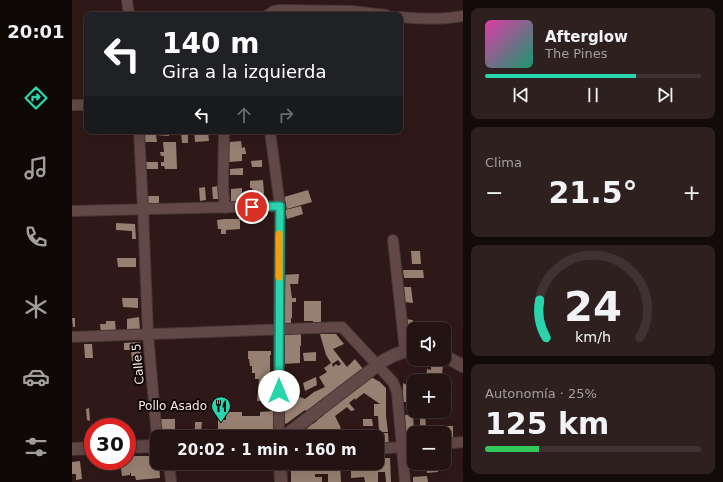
<!DOCTYPE html>
<html lang="es">
<head>
<meta charset="utf-8">
<style>
	:root { --surface:#231312; --page:#2f2020; --text:#f1f3f6; --muted:#a39e9f; --line:#403232; --accent:#28d5ad }
	body { margin:0; font-family:"DejaVu Sans",sans-serif; background:var(--page); color:var(--text); height:100vh; display:flex; flex-direction:column; font-size:15px; white-space:nowrap }
	* { box-sizing:border-box; margin:0 }
	p { font-size:13px; color:var(--muted) }
	.icon { flex:none; width:22px; height:22px; fill:none; stroke:currentColor; stroke-width:2; stroke-linecap:round; stroke-linejoin:round }
	.map { position:relative; flex:1; overflow:hidden }
	.sheet { display:flex; flex-direction:column; gap:8px; padding:8px; background:#130a0a; width:260px }
	.sheet>* { flex:none }
	.hud { position:absolute; left:12px; top:12px; width:319px; height:122px; border-radius:8px; box-shadow:0 4px 16px #0002,0 0 0 1px var(--line); background:#202124; color:#fff; overflow:hidden }
	.fabs { position:absolute; left:335px; top:322px; display:grid; gap:8px }
	.fabs a { display:grid; place-items:center; width:44px; height:44px; border-radius:8px; background:var(--surface); box-shadow:0 4px 16px #0002,0 0 0 1px var(--line); font-size:20px }
	.speed { position:absolute; left:12px; top:418px; display:flex; gap:8px; font-size:20px; font-weight:700; text-align:center }
	.speed>* { display:grid; place-content:center; width:52px; height:52px; border-radius:50%; background:var(--surface); box-shadow:0 4px 16px #0002,0 0 0 1px var(--line); line-height:1 }
	.speed .limit { border:6px solid #d22; background:#fff; color:#111 }
	.pin { position:absolute; display:grid; place-items:center; width:34px; height:34px; color:#fff; margin:-17px; border:2px solid #fff; border-radius:50%; box-shadow:0 1px 4px #0007 }
	.me { position:absolute; width:44px; margin:-22px; rotate:0deg; stroke-linejoin:round; filter:drop-shadow(0 0 3px #0008) }
	.turn { display:flex; align-items:center; gap:14px; height:84px; padding:0 12px; font-size:18px }
	.turn .icon { width:52px; height:52px; stroke-width:2.5 }
	.turn b { display:block; font-size:28px; line-height:34px }
	.lanes { display:flex; align-items:center; height:38px; padding:0 12px; background:#0003; justify-content:center; gap:20px; direction:ltr }
	.lanes .off { opacity:.35 }
	.big { font-size:30px; font-weight:700; line-height:1.1 }
	.sheet .widget { flex:1; display:flex; flex-direction:column; justify-content:center; gap:6px; min-width:0; padding:0 14px; border-radius:8px; background:var(--page) }
	.sheet .dial { align-items:center; gap:0 }
	.dial svg { height:104px; overflow:visible; fill:none; stroke:var(--line); stroke-width:7; stroke-linecap:round; text-anchor:middle }
	.dial text { fill:var(--text); stroke:none }
	.song { display:flex; align-items:center; gap:12px }
	.cover { width:48px; height:48px; border-radius:6px; background:linear-gradient(135deg,hsl(320 70% 55%),hsl(160 70% 35%)) }
	.played { height:4px; border-radius:2px; background:linear-gradient(90deg,var(--accent) 70%,var(--line) 70%) }
	.keys { display:flex; justify-content:space-around; direction:ltr }
	.heat { display:flex; justify-content:space-between; align-items:center; font-size:22px; direction:ltr }
	.charge { height:6px; border-radius:3px; background:linear-gradient(90deg,#34c759 25%,var(--line) 0) }
	.trip { position:absolute; left:78px; top:430px; width:234px; height:40px; border-radius:8px; background:var(--surface); box-shadow:0 4px 16px #0002,0 0 0 1px var(--line); font-weight:700; line-height:40px; text-align:center }
	main { display:flex; flex:1; min-height:0 }
	.menu { display:flex; flex-direction:column; width:72px; justify-content:space-around; align-items:center; background:#0e0807; color:var(--muted) }
	.menu .icon { width:28px; height:28px }
	.menu .active { color:var(--accent) }
	.menu b { font-size:18px; color:var(--text) }
	.map>svg:first-child { display:block }
	.building { fill:#978072; fill-rule:evenodd }
	.lines { fill:none; stroke-linecap:round; stroke-linejoin:round }
	.minor-casing { stroke:#483636; stroke-width:12 }
	.secondary-casing { stroke:#483636; stroke-width:14 }
	.minor { stroke:#624847; stroke-width:10 }
	.secondary { stroke:#624847; stroke-width:12 }
	.route-casing { stroke:#1a8a70; stroke-width:10 }
	.route { stroke:#28d5ad; stroke-width:7 }
	.slow { stroke:#f59e0b; stroke-width:7 }
	.labels { text-anchor:middle; dominant-baseline:central; stroke-width:4; stroke-linejoin:round; paint-order:stroke }
	.street-label { font-size:12px; fill:#f8e7e6; stroke:#100707 }
	.poi-label { font-size:12px; fill:#f8e7e6; stroke:#100707; text-anchor:end }
</style>
</head>
<body>
<main>
<nav class="menu">
<b>20:01</b>
<svg class="icon active" aria-label="directions" viewBox="0 0 24 24"><path d="M12 3l9 9-9 9-9-9zM9 14v-3h6M13 9l2 2-2 2"/></svg>
<svg class="icon" aria-label="music" viewBox="0 0 24 24"><path d="M9 18V5l10-2v13"/><circle cx="6" cy="18" r="3"/><circle cx="16" cy="16" r="3"/></svg>
<svg class="icon" aria-label="phone" viewBox="0 0 24 24"><path d="M5 4h4l2 5-3 2q2 4 5 5l2-3 5 2v4C11 20 4 13 5 4z"/></svg>
<svg class="icon" aria-label="climate" viewBox="0 0 24 24"><path d="M12 3v18M4 7l16 10M4 17L20 7"/></svg>
<svg class="icon" aria-label="car" viewBox="0 0 24 24"><path d="M5 17H2v-5l4-1 3-4h7l3 4 3 1v5h-3M9 17h6M6 11h13"/><circle cx="7" cy="17" r="2"/><circle cx="17" cy="17" r="2"/></svg>
<svg class="icon" aria-label="filters" viewBox="0 0 24 24"><path d="M4 7h16M4 17h16"/><circle cx="9" cy="7" r="2"/><circle cx="15" cy="17" r="2"/></svg>
</nav>
<div class="map">
<svg width="391" height="482" viewBox="0 0 391 482">
	<rect width="100%" height="100%" fill="#2f1918"/>
	<!-- building -->
	<path class="building" d="M71 131H97V136L84 135 85 142H72Z
		M109 131H116V143H110Z
		M122 131H136L137 141 123 142Z
		M156 131H189V133L156 135Z
		M169 141 170 148 173 147 174 154H170V161L157 162V142Z
		M91 142H104L105 169H93L92 166H89V162H92V156H89L88 152H92Z
		M190 160V167H180L179 161Z
		M73 162H86V169H73Z
		M171 168V175H158V169Z
		M191 180 192 194H181L180 188H178V181Z
		M147 186 148 199H141L140 187Z
		M133 187 134 200 128 201 127 188Z
		M170 188V195H172V202H159V189Z
		M236 190 240 202 215 209 212 197Z
		M74 196H87V203H75Z
		M229 206 231 214 215 219 213 210Z
		M153 219H168V229L154 230V234H149V229H146L145 220Z
		M44 223 63 224 64 239H60V231L44 230Z
		M339 251H348L349 264H340Z
		M45 258H64V267H46Z
		M331 270H351L352 278H332Z
		M227 274 226 284H218L220 298H224V302H220V318H219V327H211L209 275Z
		M332 287H339L341 303 333 302Z
		M50 298H66V308L51 307Z
		M232 301H249V324H241V321H232Z
		M67 317 68 330 55 332V319Z
		M0 318H3V327H1Z
		M333 319 341 320V325H349V321L357 322 358 329H342V342H334Z
		M34 321H43L44 333 29 334 28 324H34Z
		M211 334H229V346H228V363L210 364Z
		M248 334H264L272 344 261 349 275 367 283 359 291 369 274 383 273 382 264 388 265 389 250 399 240 407 234 411 233 410 214 424 211 421 213 420 208 412 228 397 233 399 242 392 253 387 247 377 255 372 252 368 259 363 254 355ZM266 360 269 364 266 366 264 364 261 367 260 364Z
		M68 342 69 361H60L59 350H52V343Z
		M12 344H20L21 358H13Z
		M176 351H199V355H198V372H200L199 401H185L187 379H183V373H180V366H178L177 359H176Z
		M244 352V361H232L231 353Z
		M359 363 371 364 370 377 360 375 359 380H354L355 369 359 370Z
		M244 377 245 385 233 391 231 383Z
		M299 377 308 382 314 388V416L316 432H307L306 416H302V404H308L292 393 283 400V398L277 403 283 410 279 411 275 407 263 416 268 426 270 434H301L302 437H225L240 424 243 423 242 422H245L244 421 252 415 251 414 260 407Z
		M331 383 342 389V402H331Z
		M210 386 221 391 218 400 210 402Z
		M17 408 18 421 15 420 14 409Z
		M201 411V429H192V431H184V437H123V422H130L129 433 136 434V430H146V420H154V412H170V416H188V412Z
		M333 415H341L342 431H348V416H353L354 426H381V437H372V433H342V437H333Z
		M88 419H103V437H88Z
		M291 419H300L301 426H291Z
		M312 433H316L317 446H305V440H313Z
		M342 450V463H353V464L339 465 338 453Z
		M61 456H85V463H87L88 478 64 480 63 476H59V473H58V475L50 476 48 461H55V457H61Z
		M305 458H318L319 482H314L313 472H306V482H293L292 477 279 478V463H305Z
		M8 461 10 479 4 480V474H0V462Z
		M217 463H243V470H247V463H268L269 482H256V474H243V477H250V482H219V470H218Z
		M355 463H366V472L355 473Z
		M355 476 356 482H341V477Z"/>
	<g class="lines">
		<!-- minor casing -->
		<g class="minor-casing">
			<path id="minor" d="M55 0 57 15
				M196 15 202 11 206 10 279 11 314 15
				M328 17C349 19 371 20 391 16
				M0 105H15
				M67 131 71 210 76 334 85 438
				M152 131 151 187 153 208
				M198 131 208 206 207 329V437
				M0 211 208 206
				M321 240 333 351
				M0 337 270 327 321 382 325 392 333 482
				M372 444 391 442
				M305 449 342 446
				M97 463 99 482"/>
		</g>
		<!-- secondary casing -->
		<g class="secondary-casing">
			<path id="secondary" d="M372 356 391 366
				M215 437 218 432 311 361C321 355 330 351 342 350
				M55 447 85 446
				M0 449 21 448
				M208 463 209 482"/>
		</g>
		<!-- minor -->
		<use href="#minor" class="minor"/>
		<!-- secondary -->
		<use href="#secondary" class="secondary"/>
	</g>
	<g class="lines">
		<!-- route casing -->
		<g class="route-casing">
			<path id="route" d="M180 207 208 206 207 391"/>
		</g>
		<!-- route -->
		<use href="#route" class="route"/>
		<!-- slow -->
		<path class="slow" d="M207 277V234"/>
	</g>
	<!-- icons -->
	<defs>
		<g id="restaurant-pin" transform="scale(1)"><path d="M0 17L-7.5 6A9.5 9.5 0 1 1 7.5 6Z" fill="#28d5ad" stroke="#100707"/><path d="M-5-6h1v4h1v-4h1v4h1v-4h1v5L-1.5 .5V6h-2V.5L-5-1ZM5-6V6H3V1.5H1.5Q1.5-4 5-6Z" fill="#111"/></g>
	</defs>
	<g fill-rule="evenodd">
		<use href="#restaurant-pin" x="149" y="406"/>
	</g>
	<g class="labels">
		<!-- street labels -->
		<g class="street-label">
			<text transform="translate(66 364) rotate(-95)">Calle 5</text>
		</g>
		<!-- poi labels -->
		<g class="poi-label">
			<text x="135" y="406">Pollo Asado</text>
		</g>
	</g>
</svg>
<div class="fabs">
<a><svg class="icon" aria-label="sound" viewBox="0 0 24 24"><path d="M4 9h4l5-4v14l-5-4H4zM17 9q2 3 0 6"/></svg></a>
<a>+</a>
<a>−</a>
</div>
<div class="speed"><div class="limit">30</div></div>
<div class="pin" style="left:180px;top:207px;background:#d93025"><svg class="icon" aria-label="arrive" viewBox="0 0 24 24"><path d="M6 21V4h12l-3 4 3 4H6"/></svg></div>
<svg class="me" style="left:207px;top:391px" viewBox="-20 -20 40 40"><circle r="19" fill="#fff"/><path d="M0-13L10 11 0 6-10 11z" fill="#28d5ad"/></svg>
<div class="trip">20:02 · 1 min · 160 m</div>
<div class="hud">
<div class="turn"><svg class="icon" aria-label="left" viewBox="0 0 24 24"><path d="M17 20v-9H6M10 6l-5 5 5 5"/></svg><div><b>140 m</b>Gira a la izquierda</div></div>
<div class="lanes"><svg class="icon" aria-label="left" viewBox="0 0 24 24"><path d="M17 20v-9H6M10 6l-5 5 5 5"/></svg><svg class="icon off" aria-label="ahead" viewBox="0 0 24 24"><path d="M12 20V5M6 11l6-6 6 6"/></svg><svg class="icon off" aria-label="right" viewBox="0 0 24 24"><path d="M7 20v-9h11M14 6l5 5-5 5"/></svg></div>
</div>
</div>
<section class="sheet">
<div class="widget">
<div class="song"><i class="cover"></i><div><b>Afterglow</b><p>The Pines</p></div></div>
<div class="played"></div>
<div class="keys"><svg class="icon" aria-label="previous" viewBox="0 0 24 24"><path d="M18 5L8 12l10 7zM5 5v14"/></svg><svg class="icon" aria-label="pause" viewBox="0 0 24 24"><path d="M8 5v14M16 5v14"/></svg><svg class="icon" aria-label="next" viewBox="0 0 24 24"><path d="M6 5l10 7-10 7zM19 5v14"/></svg></div>
</div>
<div class="widget"><p>Clima</p>
<div class="heat"><a>−</a><b class="big">21.5°</b><a>+</a></div>
</div>
<div class="widget dial"><svg viewBox="0 0 100 80">
<path d="M14 69A42 42 0 1 1 86 69"/>
<path d="M14 69A42 42 0 0 1 9 40" stroke="#28d5ad"/>
<text x="50" y="56" font-size="32" font-weight="700">24</text>
<text x="50" y="72" font-size="11">km/h</text>
</svg></div>
<div class="widget"><p>Autonomía · 25%</p><b class="big">125 km</b><div class="charge"></div></div>
</section>
</main>
</body>
</html>
